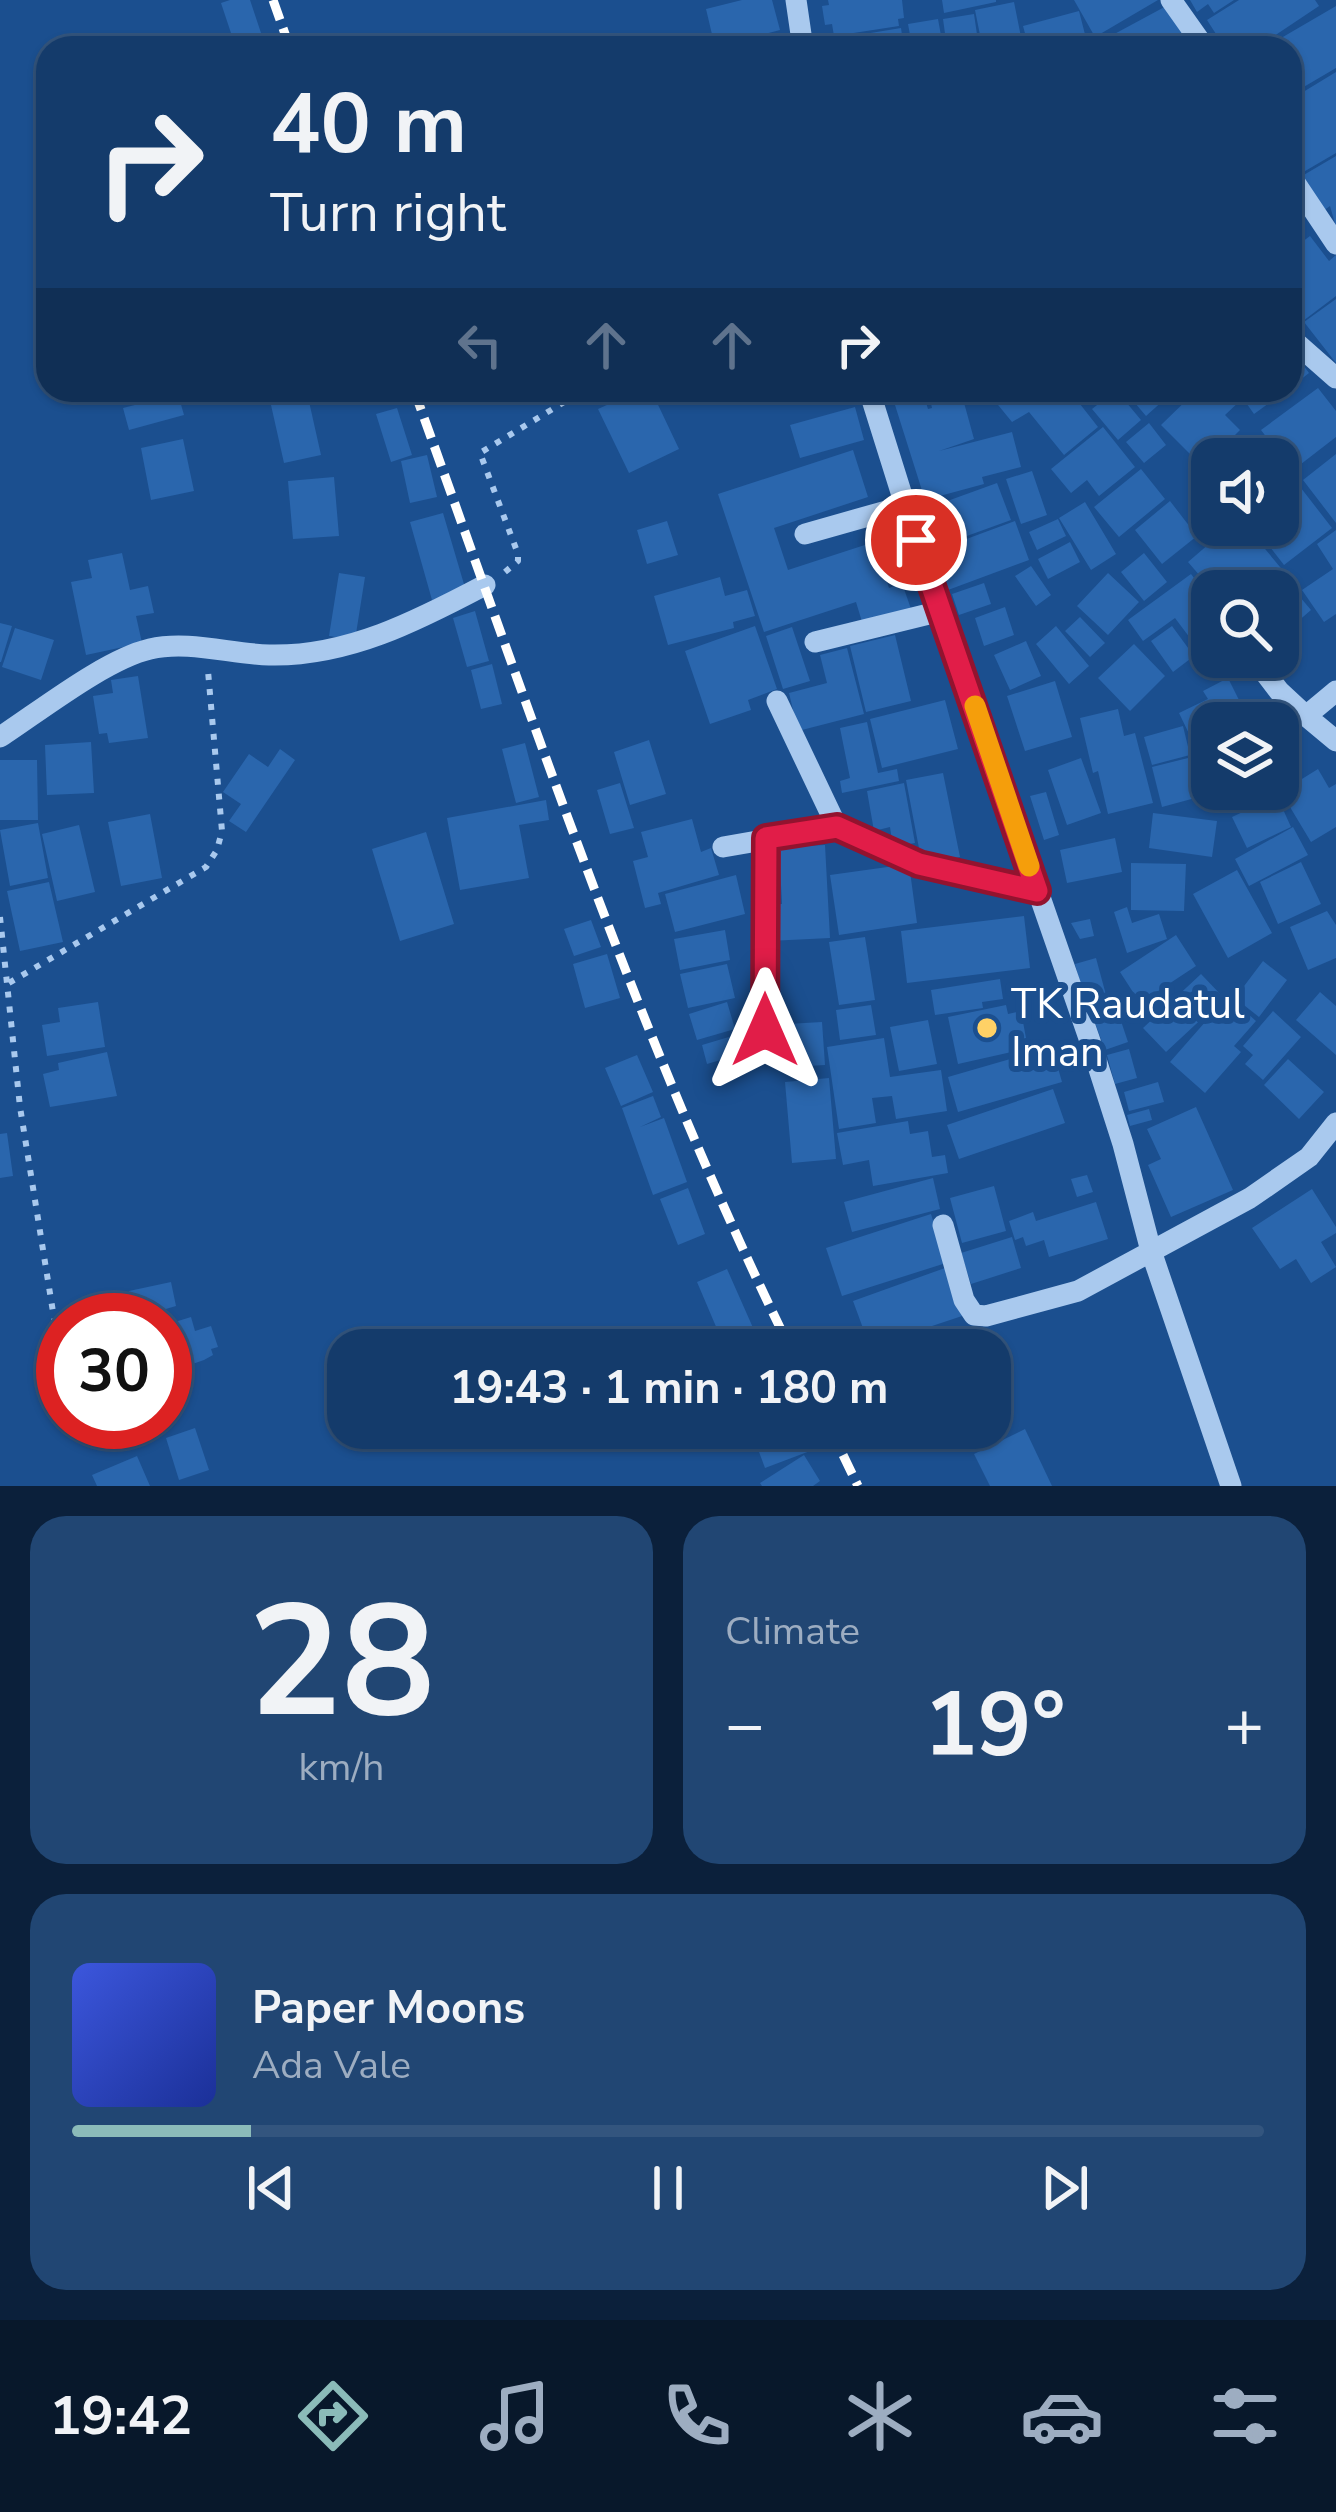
<!DOCTYPE html>
<html lang="en">
<head>
<meta charset="utf-8">
<style>
	:root { --surface:#143b6b; --page:#214673; --text:#f1f3f6; --muted:#9dadc1; --line:#33557e; --accent:#8bbbb9 }
	body { margin:0; font-family:"Nunito Sans",sans-serif; background:var(--page); color:var(--text); height:100vh; display:flex; flex-direction:column; font-size:45px; white-space:nowrap }
	* { box-sizing:border-box; margin:0 }
	p { font-size:39px; color:var(--muted) }
	.icon { flex:none; width:66px; height:66px; fill:none; stroke:currentColor; stroke-width:2; stroke-linecap:round; stroke-linejoin:round }
	.map { position:relative; height:1486px; overflow:hidden }
	.drawer { display:flex; flex-direction:column; gap:30px; padding:30px; background:#0b203b; flex:1 }
	.drawer>* { flex:none }
	.hud { position:absolute; left:36px; top:36px; width:1266px; height:366px; border-radius:36px; box-shadow:0 3px 9px #0004,0 0 0 3px var(--line); background:#143b6b; color:var(--text); overflow:hidden }
	.controls { position:absolute; left:1191px; top:438px; display:grid; gap:24px }
	.controls a { display:grid; place-items:center; width:108px; height:108px; border-radius:24px; background:var(--surface); box-shadow:0 3px 9px #0004,0 0 0 3px var(--line); font-size:60px }
	.speed { position:absolute; left:36px; top:1293px; display:flex; gap:24px; font-size:60px; font-weight:700; text-align:center }
	.speed>* { display:grid; place-content:center; width:156px; height:156px; border-radius:50%; background:var(--surface); box-shadow:0 3px 9px #0004,0 0 0 3px var(--line); line-height:1 }
	.speed .limit { border:18px solid #d22; background:#fff; color:#111 }
	.pin { position:absolute; display:grid; place-items:center; width:102px; height:102px; color:#fff; margin:-51px; border:6px solid #fff; border-radius:50%; box-shadow:0 3px 12px #0007 }
	.me { position:absolute; width:132px; margin:-66px; rotate:0deg; stroke-linejoin:round; filter:drop-shadow(0 0 9px #0008) }
	.turn { display:flex; align-items:center; gap:42px; height:252px; padding:0 36px; font-size:54px }
	.turn .icon { width:156px; height:156px; stroke-width:2.5 }
	.turn b { display:block; font-size:84px; line-height:102px }
	.lanes { display:flex; align-items:center; height:114px; padding:0 36px; background:#0003; justify-content:center; gap:60px; direction:ltr }
	.lanes .off { opacity:.35 }
	.big { font-size:90px; font-weight:700; line-height:1.1 }
	.drawer .widget { flex:1; display:flex; flex-direction:column; justify-content:center; gap:18px; min-width:0; padding:0 42px; border-radius:36px; background:var(--page) }
	.drawer .dial { align-items:center; gap:0 }
	.dial b { font-size:156px; line-height:1 }
	.song { display:flex; align-items:center; gap:36px }
	.cover { width:144px; height:144px; border-radius:18px; background:linear-gradient(135deg,hsl(230 70% 55%),hsl(230 70% 35%)) }
	.played { height:12px; border-radius:6px; background:linear-gradient(90deg,var(--accent) 15%,var(--line) 15%) }
	.keys { display:flex; justify-content:space-around; direction:ltr }
	.heat { display:flex; justify-content:space-between; align-items:center; font-size:66px; direction:ltr }
	.drawer .tiles { flex:1; display:grid; gap:30px; grid-template-columns:1fr 1fr }
	.widget:last-child { grid-column:span 2 }
	.trip { position:absolute; left:327px; top:1329px; width:684px; height:120px; border-radius:36px; background:var(--surface); box-shadow:0 3px 9px #0004,0 0 0 3px var(--line); font-weight:700; line-height:120px; text-align:center }
	.tabs { display:flex; height:192px; justify-content:space-around; align-items:center; background:#08182b; color:var(--muted) }
	.tabs .icon { width:84px; height:84px }
	.tabs .active { color:var(--accent) }
	.tabs b { font-size:54px; color:var(--text) }
	.map>svg:first-child { display:block }
	.building { fill:#2a66ad }
	.lines { fill:none; stroke-linecap:round; stroke-linejoin:round }
	.path { stroke:#a9c9ee; stroke-width:6; stroke-dasharray:6 9; stroke-linecap:butt }
	.minor { stroke:#a9c9ee; stroke-width:21 }
	.rail { stroke:#fff; stroke-width:9; stroke-dasharray:21 9; stroke-linecap:butt }
	.route-casing { stroke:#92132f; stroke-width:30 }
	.route { stroke:#e11d48; stroke-width:21 }
	.slow { stroke:#f59e0b; stroke-width:21 }
	.poi-dot { fill:#ffd166; stroke:#1b4f8f; stroke-width:4.5 }
	.labels { text-anchor:middle; dominant-baseline:central; stroke-width:12; stroke-linejoin:round; paint-order:stroke }
	.poi-label { font-size:42px; fill:#fff; stroke:#1b4f8f; text-anchor:start }
</style>
</head>
<body>
<div class="map">
<svg width="1336" height="1486" viewBox="0 0 1336 1486">
	<rect width="100%" height="100%" fill="#1b4f8f"/>
	<!-- building -->
	<path class="building" d="M230 0H250L266 48H236L221 3Z
		M742 0H772L780 30 715 47 706 9Z
		M828 0H902L904 18 898 19 899 26 834 36 832 24 825 25 822 6 829 5Z
		M942 0H996V2L944 13Z
		M1074 0H1158L1095 37Z
		M1190 0H1234L1214 13 1208 4 1197 12Z
		M1239 0H1315L1319 6 1256 48H1225L1207 20Z
		M1014 2 1021 37 982 45 975 10Z
		M1170 4 1186 34 1160 48H1113L1107 38Z
		M1336 6V68L1290 95V48H1264Z
		M1079 11 1088 46 1029 48 1023 26Z
		M974 14 979 48H947L943 19Z
		M938 19 942 41 912 46 908 24Z
		M901 28 904 48H823L822 41Z
		M1336 72V153L1300 174 1290 156V140L1300 134 1290 117V100Z
		M1336 156V227L1330 206 1323 211 1302 176Z
		M1290 198 1305 226 1290 235Z
		M1310 236 1329 261 1336 255V296L1299 324 1290 312V290L1297 285 1290 275V251Z
		M1336 299V363L1304 322Z
		M1290 347 1309 373 1290 388Z
		M1318 388 1336 411V437L1292 471 1261 430Z
		M640 390H651L679 449 629 473 598 409Z
		M770 390H818V391L774 404Z
		M928 390H979L980 394 963 399 974 439 939 451 1012 432 1021 467 982 477 984 484 925 500 895 405 924 396 928 409 932 408Z
		M1006 390H1069L1098 427 1064 455 1029 412 1012 422 994 400Z
		M1116 390 1141 420 1118 440 1092 409Z
		M1124 390H1175L1146 416Z
		M1197 390H1232L1241 400 1225 415 1240 430 1203 467 1161 425Z
		M1237 390H1287L1254 414Z
		M178 394 184 415 129 430 123 408Z
		M308 397 321 455 284 463 271 405Z
		M855 407 864 440 800 458 790 425Z
		M397 408 412 455 391 462 376 414Z
		M1149 423 1166 445 1144 463 1126 442Z
		M1103 427 1135 467 1099 496 1087 480 1071 493 1051 469Z
		M1252 435 1271 459H1222Z
		M183 439 194 491 151 500 141 448Z
		M853 450 868 497 774 528 788 570 874 542 889 588 902 583 911 609 863 625 856 602 764 632 718 494Z
		M1336 454V523L1303 480Z
		M427 455 437 497 410 503 401 461Z
		M1278 467 1295 489 1278 503Z
		M1141 469 1165 499 1119 537 1094 507Z
		M1032 471 1047 515 1021 524 1006 479Z
		M334 477 339 536 293 539 288 481Z
		M997 483 1011 520 942 545 928 508Z
		M1301 488 1332 528 1284 565 1253 525H1278V507Z
		M1170 501 1197 536 1162 564 1135 530Z
		M1085 502 1116 554 1091 570 1059 518Z
		M443 513 466 591 432 600 410 522Z
		M1058 519 1066 536 1037 550 1029 532Z
		M667 521 678 555 647 564 637 530Z
		M1015 521 1029 560 948 590 934 551Z
		M1231 525 1250 543 1256 538 1290 579 1276 591H1234L1229 585 1223 591H1213L1188 562Z
		M1336 530V614L1324 622 1302 590 1333 569 1317 544Z
		M1070 542 1080 562 1048 579 1038 559Z
		M122 553 130 590 148 586 154 613 136 616 142 643 86 655 71 582 92 578 88 560Z
		M1144 553 1167 582 1144 601 1121 572Z
		M1031 566 1051 595 1036 606 1015 576Z
		M339 573 365 577 355 640 329 636Z
		M1108 573 1139 602 1108 635 1077 606Z
		M1191 574 1212 602V640L1199 650 1175 618 1143 641 1128 620Z
		M720 577 725 596 747 590 755 616 733 622 734 628 668 645 654 596Z
		M984 583 991 604 959 615 952 594Z
		M1289 584 1311 610 1289 629 1278 616V594Z
		M1005 607 1014 635 984 646 975 618Z
		M475 611 489 661 467 667 453 618Z
		M1080 617 1105 643 1090 657 1065 631Z
		M0 623 12 626 1 662H0Z
		M755 626 777 689 748 700 751 710 710 724 685 651Z
		M1056 626 1089 666 1069 684 1036 644Z
		M1172 626 1194 656 1173 672 1151 641Z
		M792 627 810 681 783 689 766 636Z
		M15 628 54 640 41 680 2 667Z
		M895 635 911 701 866 712 850 646Z
		M1026 641 1041 676 1010 690 994 655Z
		M1134 644 1165 676 1130 711 1098 678Z
		M847 648 864 714 798 731 789 693 827 683 820 655Z
		M492 664 502 704 481 709 471 670Z
		M138 676 148 738 109 743 107 733 99 734 93 696 113 693 111 680Z
		M1228 678 1247 716 1233 723H1212V733L1193 742 1179 713 1208 699 1203 691Z
		M1055 681 1072 737 1025 751 1007 696Z
		M945 700 958 749 882 768 870 719Z
		M1118 709 1124 736 1135 733 1153 803 1108 814 1098 771 1093 773 1080 718Z
		M867 722 878 773 897 769 899 781 842 793 840 781 850 778 840 728Z
		M1183 726 1190 755 1152 765 1144 737Z
		M649 740 666 794 630 805 614 752Z
		M91 742 94 793 47 795 45 745Z
		M525 743 539 797 516 803 502 749Z
		M280 749 295 760 246 832 229 821 241 804 223 792 249 754 268 767Z
		M1200 755 1210 794 1162 807 1152 767Z
		M1081 758 1101 813 1067 825 1048 770Z
		M0 760H37L38 820H0Z
		M1318 769 1329 788 1336 784V827L1311 842 1281 792Z
		M943 773 960 857 922 864 906 780Z
		M620 783 634 828 610 834 597 790Z
		M904 783 915 843 893 847 890 827 874 831 867 791Z
		M1046 792 1059 835 1044 840 1030 796Z
		M1277 796 1291 827 1247 848 1232 817Z
		M546 800 549 820 519 825 529 878 460 890 447 818Z
		M1153 813 1217 821 1212 857 1149 848Z
		M150 814 162 878 121 886 108 822Z
		M692 819 701 852 711 848 719 875 658 893 661 904 645 908 633 861 648 857 641 832Z
		M38 823 48 878 10 886 0 830Z
		M79 825 95 892 57 901 42 834Z
		M1293 827 1308 855 1249 886 1235 859Z
		M426 832 454 924 400 941 372 849Z
		M1115 838 1122 872 1067 883 1060 850Z
		M825 845 830 938 769 941 768 904H782L779 847Z
		M1301 862 1321 904 1278 924 1260 882Z
		M1131 863 1186 864 1184 911 1131 910Z
		M909 864 917 923 839 935 830 875Z
		M1237 870 1272 933 1228 958 1193 894Z
		M736 875 745 914 675 932 665 894Z
		M49 882 63 942 20 951 7 891Z
		M1127 907 1132 923 1159 914 1167 939 1127 953 1114 912Z
		M1327 911 1336 925V958L1308 970 1290 927Z
		M1024 916 1030 968 907 983 901 931Z
		M1090 919 1094 936 1080 939 1071 923Z
		M591 920 601 947 574 956 564 929Z
		M725 930 730 960 680 970 674 939Z
		M1176 935 1196 966 1140 1003 1120 972Z
		M865 937 875 1000 839 1005 829 942Z
		M607 954 620 998 585 1008 573 964Z
		M1096 958 1109 1006 1088 1012 1075 964Z
		M1263 961 1287 980 1259 1017 1235 998Z
		M727 964 735 998 688 1008 680 974Z
		M1201 974 1224 998 1166 1052 1143 1028Z
		M1000 979 1003 999 982 1002 983 1008 935 1015 931 990Z
		M1320 992 1336 1006V1055L1296 1020Z
		M1228 996 1256 1021 1234 1046 1241 1052 1205 1093 1170 1062Z
		M98 1002 105 1047 47 1056 42 1025 60 1022 58 1008Z
		M727 1002 735 1029 697 1040 689 1014Z
		M871 1005 876 1035 840 1040 836 1010Z
		M1006 1005 1008 1014 1021 1011 1026 1038 1014 1040 1016 1051 958 1064 948 1017Z
		M1273 1011 1301 1037 1263 1080 1245 1064 1253 1055 1243 1046Z
		M1118 1012 1128 1042 1105 1050 1094 1020Z
		M928 1020 937 1064 899 1071 890 1027Z
		M822 1022 825 1065 773 1068 770 1025Z
		M739 1034 744 1053 707 1064 702 1045Z
		M884 1038 890 1077 941 1070 947 1111 896 1119 892 1096 872 1098 876 1123 839 1129 827 1047Z
		M1052 1047 1062 1082 958 1112 948 1077Z
		M1129 1049 1137 1078 1115 1084 1107 1055Z
		M107 1052 117 1096 50 1107 43 1074 59 1070 58 1063Z
		M637 1055 653 1092 621 1106 605 1068Z
		M1288 1059 1324 1092 1299 1119 1264 1085Z
		M829 1078 836 1159 792 1163 785 1082Z
		M1158 1082 1164 1102 1129 1111 1124 1092Z
		M1053 1089 1065 1123 959 1159 947 1125Z
		M653 1096 661 1117 640 1127 664 1118 687 1182 653 1195 622 1108Z
		M1196 1107 1233 1190 1171 1217 1148 1165 1161 1159 1147 1129Z
		M1149 1109 1152 1120 1130 1126 1127 1115Z
		M908 1121 910 1134 928 1131 932 1157 945 1155 948 1173 873 1186 869 1160 843 1165 837 1133Z
		M7 1133 13 1176 0 1178V1134Z
		M1087 1175 1093 1192 1077 1197 1071 1179Z
		M933 1178 940 1209 852 1232 844 1202Z
		M994 1186 1006 1231 962 1243 950 1198Z
		M688 1188 705 1234 678 1245 660 1199Z
		M1312 1189 1336 1227V1233L1321 1242 1336 1267 1311 1283 1296 1259 1280 1269 1252 1228Z
		M1096 1202 1108 1239 1049 1257 1044 1240 1026 1246 1023 1237 1015 1240 1009 1221 1033 1212 1036 1221Z
		M931 1214 946 1263 842 1296 826 1248Z
		M1012 1237 1021 1268 971 1284 961 1253Z
		M945 1268 962 1316 926 1328 934 1350H871L853 1301Z
		M727 1269 754 1330 765 1350H728L723 1343 697 1282Z
		M171 1282 176 1306 159 1311 161 1320H135L129 1291Z
		M124 1295 128 1320H72L70 1303Z
		M191 1317 195 1331 211 1326 218 1347 211 1349 213 1355 204 1360 178 1369 165 1325Z
		M195 1428 209 1470 179 1480 166 1438Z
		M750 1428H802L810 1451 765 1468Z
		M1025 1429 1052 1486H990L974 1454Z
		M804 1455 820 1481 813 1486H762L760 1483Z
		M137 1456 150 1486H97L92 1475Z"/>
	<g class="lines">
		<!-- path -->
		<path class="path" d="M505 572 518 561V554L480 453 584 390
			M0 917 20 1107 63 1374
			M9 983 206 867 217 850 222 831 208 671"/>
		<!-- minor -->
		<path class="minor" d="M796 0 803 48
			M1171 0 1205 48
			M1290 175 1336 244
			M1290 342 1294 341 1336 378
			M869 390 916 540 1090 1041 1123 1144 1151 1251 1231 1486
			M805 534 904 506
			M815 642 941 611
			M1253 657 1279 691 1306 716 1336 691
			M777 701 837 827
			M1306 716 1336 741
			M0 737C40 711 106 659 150 649 188 640 231 654 269 655 347 657 417 621 485 585
			M723 847 837 827 919 864 1038 891
			M765 1030 766 838
			M943 1225 964 1300 974 1315 986 1316 1078 1291 1250 1198 1309 1157 1336 1123"/>
		<!-- rail -->
		<path class="rail" d="M273 0 290 48
			M414 390C531 713 639 1042 791 1350
			M830 1428 858 1486"/>
	</g>
	<g class="lines">
		<!-- route casing -->
		<g class="route-casing">
			<path id="route" d="M765 1030 766 838 837 827 919 864 1037 891 916 540"/>
		</g>
		<!-- route -->
		<use href="#route" class="route"/>
		<!-- slow -->
		<path class="slow" d="M975 706 1029 866"/>
	</g>
	<!-- markers -->
	<circle class="poi-dot" cx="987" cy="1028" r="12"/>
	<g class="labels">
		<!-- poi labels -->
		<g class="poi-label">
			<text x="1011" y="1004">TK Raudatul<tspan x="1011" dy="48">Iman</tspan></text>
		</g>
	</g>
</svg>
<div class="controls">
<a><svg class="icon" aria-label="sound" viewBox="0 0 24 24"><path d="M4 9h4l5-4v14l-5-4H4zM17 9q2 3 0 6"/></svg></a>
<a><svg class="icon" aria-label="search" viewBox="0 0 24 24"><circle cx="10" cy="10" r="6"/><path d="M15 15l6 6"/></svg></a>
<a><svg class="icon" aria-label="layers" viewBox="0 0 24 24"><path d="M12 4l9 5-9 5-9-5zM3 14l9 5 9-5"/></svg></a>
</div>
<div class="speed"><div class="limit">30</div></div>
<div class="pin" style="left:916px;top:540px;background:#d93025"><svg class="icon" aria-label="arrive" viewBox="0 0 24 24"><path d="M6 21V4h12l-3 4 3 4H6"/></svg></div>
<svg class="me" style="left:765px;top:1030px" viewBox="-20 -20 40 40"><path d="M0-17L14 15 0 8-14 15z" fill="#e11d48" stroke="#fff" stroke-width="4"/></svg>
<div class="trip">19:43 · 1 min · 180 m</div>
<div class="hud">
<div class="turn"><svg class="icon" aria-label="right" viewBox="0 0 24 24"><path d="M7 20v-9h11M14 6l5 5-5 5"/></svg><div><b>40 m</b>Turn right</div></div>
<div class="lanes"><svg class="icon off" aria-label="left" viewBox="0 0 24 24"><path d="M17 20v-9H6M10 6l-5 5 5 5"/></svg><svg class="icon off" aria-label="ahead" viewBox="0 0 24 24"><path d="M12 20V5M6 11l6-6 6 6"/></svg><svg class="icon off" aria-label="ahead" viewBox="0 0 24 24"><path d="M12 20V5M6 11l6-6 6 6"/></svg><svg class="icon" aria-label="right" viewBox="0 0 24 24"><path d="M7 20v-9h11M14 6l5 5-5 5"/></svg></div>
</div>
</div>
<section class="drawer">
<div class="tiles">
<div class="widget dial"><b>28</b><p>km/h</p></div>
<div class="widget"><p>Climate</p>
<div class="heat"><a>−</a><b class="big">19°</b><a>+</a></div>
</div>
<div class="widget">
<div class="song"><i class="cover"></i><div><b>Paper Moons</b><p>Ada Vale</p></div></div>
<div class="played"></div>
<div class="keys"><svg class="icon" aria-label="previous" viewBox="0 0 24 24"><path d="M18 5L8 12l10 7zM5 5v14"/></svg><svg class="icon" aria-label="pause" viewBox="0 0 24 24"><path d="M8 5v14M16 5v14"/></svg><svg class="icon" aria-label="next" viewBox="0 0 24 24"><path d="M6 5l10 7-10 7zM19 5v14"/></svg></div>
</div>
</div>
</section>
<nav class="tabs">
<b>19:42</b>
<svg class="icon active" aria-label="directions" viewBox="0 0 24 24"><path d="M12 3l9 9-9 9-9-9zM9 14v-3h6M13 9l2 2-2 2"/></svg>
<svg class="icon" aria-label="music" viewBox="0 0 24 24"><path d="M9 18V5l10-2v13"/><circle cx="6" cy="18" r="3"/><circle cx="16" cy="16" r="3"/></svg>
<svg class="icon" aria-label="phone" viewBox="0 0 24 24"><path d="M5 4h4l2 5-3 2q2 4 5 5l2-3 5 2v4C11 20 4 13 5 4z"/></svg>
<svg class="icon" aria-label="climate" viewBox="0 0 24 24"><path d="M12 3v18M4 7l16 10M4 17L20 7"/></svg>
<svg class="icon" aria-label="car" viewBox="0 0 24 24"><path d="M5 17H2v-5l4-1 3-4h7l3 4 3 1v5h-3M9 17h6M6 11h13"/><circle cx="7" cy="17" r="2"/><circle cx="17" cy="17" r="2"/></svg>
<svg class="icon" aria-label="filters" viewBox="0 0 24 24"><path d="M4 7h16M4 17h16"/><circle cx="9" cy="7" r="2"/><circle cx="15" cy="17" r="2"/></svg>
</nav>
</body>
</html>
